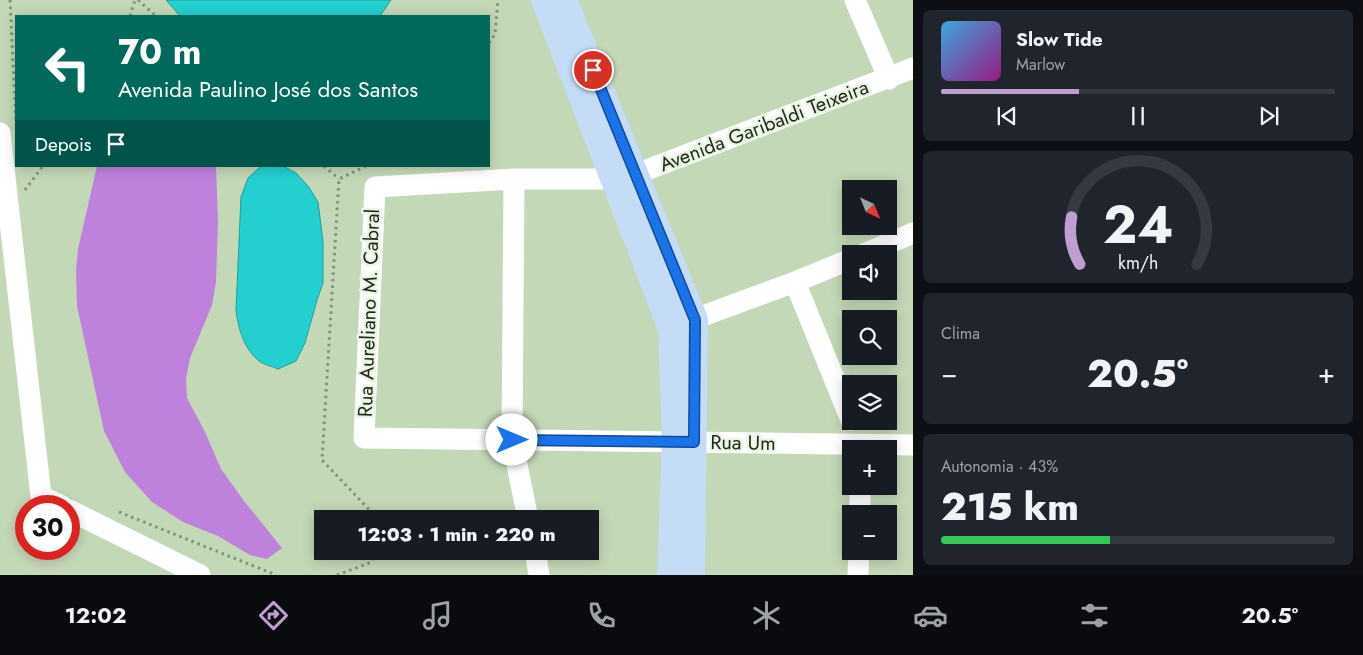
<!DOCTYPE html>
<html lang="pt">
<head>
<meta charset="utf-8">
<style>
	:root { --surface:#171b24; --page:#20242c; --text:#f1f3f6; --muted:#9ea1a6; --line:#363941; --accent:#c09ed2 }
	body { margin:0; font-family:Jost,sans-serif; background:var(--page); color:var(--text); height:100vh; display:flex; flex-direction:column; font-size:19px; white-space:nowrap }
	* { box-sizing:border-box; margin:0 }
	p { font-size:16px; color:var(--muted) }
	.icon { flex:none; width:28px; height:28px; fill:none; stroke:currentColor; stroke-width:2; stroke-linecap:round; stroke-linejoin:round }
	.map { position:relative; flex:1; overflow:hidden }
	.sheet { display:flex; flex-direction:column; gap:10px; padding:10px; background:#0d0f14; width:450px }
	.sheet>* { flex:none }
	.top-card { position:absolute; left:15px; top:15px; width:475px; height:152px; border-radius:0px; box-shadow:0 2px 12px #0003; background:#00695c; color:#fff; overflow:hidden }
	.needle { width:32px; rotate:137deg }
	.controls { position:absolute; left:842px; top:180px; display:grid; gap:10px }
	.controls a { display:grid; place-items:center; width:55px; height:55px; border-radius:0px; background:var(--surface); box-shadow:0 2px 12px #0003; font-size:25px }
	.speed { position:absolute; left:15px; top:495px; display:flex; gap:10px; font-size:25px; font-weight:700; text-align:center }
	.speed>* { display:grid; place-content:center; width:65px; height:65px; border-radius:50%; background:var(--surface); box-shadow:0 2px 12px #0003; line-height:1 }
	.speed .limit { border:8px solid #d22; background:#fff; color:#111 }
	.pin { position:absolute; display:grid; place-items:center; width:42px; height:42px; color:#fff; margin:-21px; border:2px solid #fff; border-radius:50%; box-shadow:0 1px 5px #0007 }
	.me { position:absolute; width:55px; margin:-28px; rotate:90deg; stroke-linejoin:round; filter:drop-shadow(0 0 4px #0008) }
	.turn { display:flex; align-items:center; gap:18px; height:105px; padding:0 20px; font-size:22px }
	.turn .icon { width:65px; height:65px; stroke-width:2.5 }
	.turn b { display:block; font-size:35px; line-height:42px }
	.then { display:flex; align-items:center; height:48px; padding:0 20px; background:#0003; gap:10px; font-size:19px }
	.big { font-size:38px; font-weight:800; line-height:1.1 }
	.sheet .tile { flex:1; display:flex; flex-direction:column; justify-content:center; gap:8px; min-width:0; padding:0 18px; border-radius:8px; background:var(--page) }
	.sheet .dial { align-items:center; gap:0 }
	.dial svg { height:130px; overflow:visible; fill:none; stroke:var(--line); stroke-width:7; stroke-linecap:round; text-anchor:middle }
	.dial text { fill:var(--text); stroke:none }
	.song { display:flex; align-items:center; gap:15px }
	.cover { width:60px; height:60px; border-radius:8px; background:linear-gradient(135deg,hsl(200 70% 55%),hsl(310 70% 35%)) }
	.played { height:5px; border-radius:2px; background:linear-gradient(90deg,var(--accent) 35%,var(--line) 35%) }
	.keys { display:flex; justify-content:space-around; direction:ltr }
	.heat { display:flex; justify-content:space-between; align-items:center; font-size:28px; direction:ltr }
	.charge { height:8px; border-radius:4px; background:linear-gradient(90deg,#34c759 43%,var(--line) 0) }
	.trip { position:absolute; left:314px; top:510px; width:285px; height:50px; border-radius:0px; background:var(--surface); box-shadow:0 2px 12px #0003; font-weight:800; line-height:50px; text-align:center }
	.tabs { display:flex; height:80px; justify-content:space-around; align-items:center; background:#090b0e; color:var(--muted) }
	.tabs .icon { width:35px; height:35px }
	.tabs .selected { color:var(--accent) }
	.tabs b { font-size:22px; color:var(--text) }
	main { display:flex; flex:1; min-height:0 }
	.map>svg:first-child { display:block }
	.green { fill:#be81dc }
	.water { fill:#24d0cf; stroke:#229d99 }
	.lines { fill:none; stroke-linecap:round; stroke-linejoin:round }
	.path { stroke:#829279; stroke-width:3; stroke-dasharray:2.5 4; stroke-linecap:butt }
	.minor { stroke:#fff; stroke-width:21 }
	.major { stroke:#c5dcf7; stroke-width:26 }
	.route-casing { stroke:#114b97; stroke-width:12 }
	.route { stroke:#1a73e8; stroke-width:9 }
	.labels { text-anchor:middle; dominant-baseline:central; stroke-width:5; stroke-linejoin:round; paint-order:stroke }
	.street-label { font-size:20px; fill:#1f271a; stroke:#eaf5e4 }
</style>
</head>
<body>
<main>
<div class="map">
<svg width="913" height="575" viewBox="0 0 913 575">
	<rect width="100%" height="100%" fill="#c3d8b7"/>
	<!-- green -->
	<path class="green" d="M97 166H216L218 222 216 282 212 305 190 358 186 379 187 398 205 432 221 469 244 501 282 548 267 559 250 555 218 536 183 522 152 502 125 472 104 431 77 306 76 270 78 249Z"/>
	<!-- water -->
	<path class="water" d="M166 0H391L380 16H180Z
		M261 166H283L296 173 308 186 318 202 323 242V283L317 300 305 343 296 361 278 369C272 366 264 365 259 361 244 349 238 328 236 310L241 197 248 178Z"/>
	<g class="lines">
		<!-- path -->
		<path class="path" d="M10 0 16 123
			M138 0 156 16
			M130 16 135 0
			M489 43 495 34 498 0
			M324 166 339 179
			M366 166 339 179 322 460 378 519
			M25 190 43 166
			M119 512 276 575
			M337 575 372 562 374 551"/>
		<!-- minor -->
		<path class="minor" d="M855 0 889 79
			M913 68 636 174 613 179H514L375 187 364 438 913 445
			M0 133 41 496 62 506
			M514 179 512 440 528 519
			M864 254 913 233
			M795 282 851 420
			M681 324 795 282 851 259
			M69 510 200 575
			M860 514V486
			M535 551 539 575
			M858 575 859 551"/>
		<!-- major -->
		<path class="major" d="M544 0 671 328 675 441 670 575
			M564 0 695 320 692 575"/>
	</g>
	<g class="lines">
		<!-- route casing -->
		<g class="route-casing">
			<path id="route" d="M512 440 694 442 695 320 593 70"/>
		</g>
		<!-- route -->
		<use href="#route" class="route"/>
	</g>
	<g class="labels">
		<!-- street labels -->
		<g class="street-label">
			<text transform="translate(764 126) rotate(-21)">Avenida Garibaldi Teixeira</text>
			<text transform="translate(369 313) rotate(-88)">Rua Aureliano M. Cabral</text>
			<text transform="translate(743 443) rotate(1)">Rua Um</text>
		</g>
	</g>
</svg>
<div class="controls">
<a><svg class="needle" viewBox="-14 -14 28 28"><path d="M0-13l5 13h-10z" fill="#e53935"/><path d="M0 13l5-13h-10z" fill="#9ea1a6"/></svg></a>
<a><svg class="icon" aria-label="sound" viewBox="0 0 24 24"><path d="M4 9h4l5-4v14l-5-4H4zM17 9q2 3 0 6"/></svg></a>
<a><svg class="icon" aria-label="search" viewBox="0 0 24 24"><circle cx="10" cy="10" r="6"/><path d="M15 15l6 6"/></svg></a>
<a><svg class="icon" aria-label="layers" viewBox="0 0 24 24"><path d="M12 4l9 5-9 5-9-5zM3 14l9 5 9-5"/></svg></a>
<a>+</a>
<a>−</a>
</div>
<div class="speed"><div class="limit">30</div></div>
<div class="pin" style="left:593px;top:70px;background:#d93025"><svg class="icon" aria-label="arrive" viewBox="0 0 24 24"><path d="M6 21V4h12l-3 4 3 4H6"/></svg></div>
<svg class="me" style="left:512px;top:440px" viewBox="-20 -20 40 40"><circle r="19" fill="#fff"/><path d="M0-13L10 11 0 6-10 11z" fill="#1a73e8"/></svg>
<div class="trip">12:03 · 1 min · 220 m</div>
<div class="top-card">
<div class="turn"><svg class="icon" aria-label="left" viewBox="0 0 24 24"><path d="M17 20v-9H6M10 6l-5 5 5 5"/></svg><div><b>70 m</b>Avenida Paulino José dos Santos</div></div>
<div class="then">Depois<svg class="icon" aria-label="arrive" viewBox="0 0 24 24"><path d="M6 21V4h12l-3 4 3 4H6"/></svg></div>
</div>
</div>
<section class="sheet">
<div class="tile">
<div class="song"><i class="cover"></i><div><b>Slow Tide</b><p>Marlow</p></div></div>
<div class="played"></div>
<div class="keys"><svg class="icon" aria-label="previous" viewBox="0 0 24 24"><path d="M18 5L8 12l10 7zM5 5v14"/></svg><svg class="icon" aria-label="pause" viewBox="0 0 24 24"><path d="M8 5v14M16 5v14"/></svg><svg class="icon" aria-label="next" viewBox="0 0 24 24"><path d="M6 5l10 7-10 7zM19 5v14"/></svg></div>
</div>
<div class="tile dial"><svg viewBox="0 0 100 80">
<path d="M14 69A42 42 0 1 1 86 69"/>
<path d="M14 69A42 42 0 0 1 9 40" stroke="#c09ed2"/>
<text x="50" y="56" font-size="32" font-weight="700">24</text>
<text x="50" y="72" font-size="11">km/h</text>
</svg></div>
<div class="tile"><p>Clima</p>
<div class="heat"><a>−</a><b class="big">20.5°</b><a>+</a></div>
</div>
<div class="tile"><p>Autonomia · 43%</p><b class="big">215 km</b><div class="charge"></div></div>
</section>
</main>
<nav class="tabs">
<b>12:02</b>
<svg class="icon selected" aria-label="directions" viewBox="0 0 24 24"><path d="M12 3l9 9-9 9-9-9zM9 14v-3h6M13 9l2 2-2 2"/></svg>
<svg class="icon" aria-label="music" viewBox="0 0 24 24"><path d="M9 18V5l10-2v13"/><circle cx="6" cy="18" r="3"/><circle cx="16" cy="16" r="3"/></svg>
<svg class="icon" aria-label="phone" viewBox="0 0 24 24"><path d="M5 4h4l2 5-3 2q2 4 5 5l2-3 5 2v4C11 20 4 13 5 4z"/></svg>
<svg class="icon" aria-label="climate" viewBox="0 0 24 24"><path d="M12 3v18M4 7l16 10M4 17L20 7"/></svg>
<svg class="icon" aria-label="car" viewBox="0 0 24 24"><path d="M5 17H2v-5l4-1 3-4h7l3 4 3 1v5h-3M9 17h6M6 11h13"/><circle cx="7" cy="17" r="2"/><circle cx="17" cy="17" r="2"/></svg>
<svg class="icon" aria-label="filters" viewBox="0 0 24 24"><path d="M4 7h16M4 17h16"/><circle cx="9" cy="7" r="2"/><circle cx="15" cy="17" r="2"/></svg>
<b>20.5°</b>
</nav>
</body>
</html>
